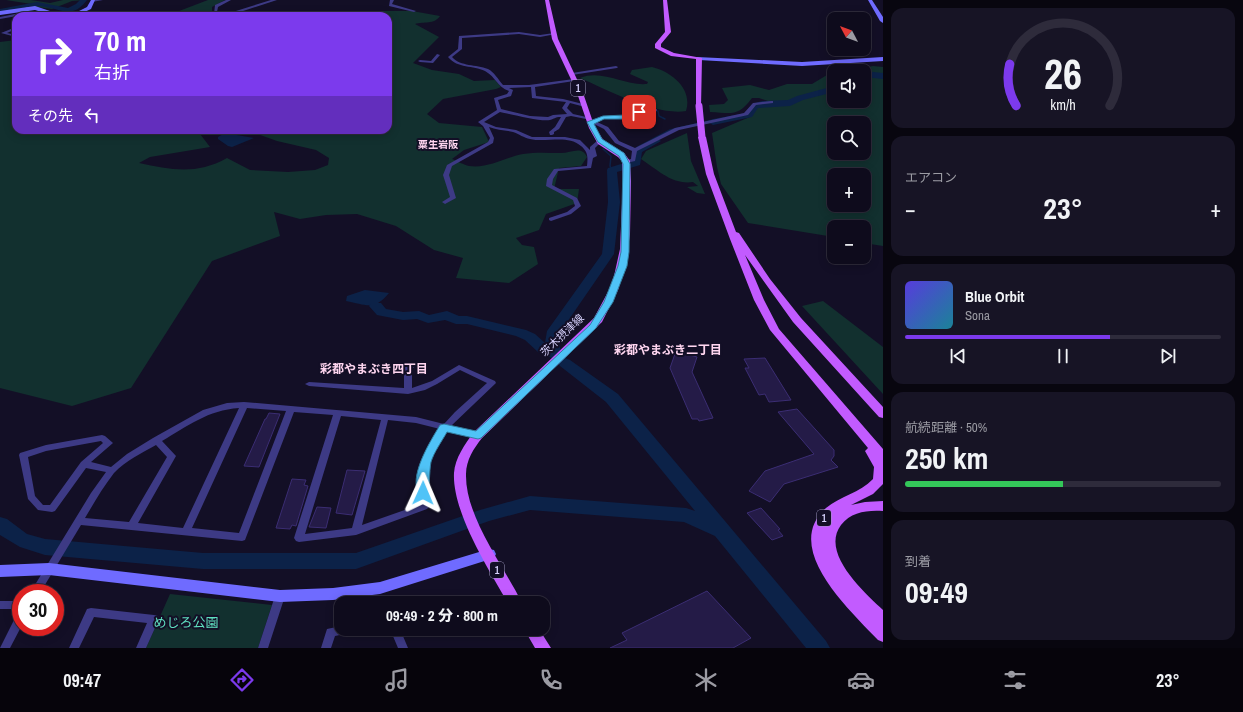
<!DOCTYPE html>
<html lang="ja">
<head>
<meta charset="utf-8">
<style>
	:root { --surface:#0e0b1c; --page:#171425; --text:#f1f3f6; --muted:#9b9ba3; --line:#2e2b3b; --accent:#7c3aed }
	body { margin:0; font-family:"Archivo Narrow","Noto Sans JP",sans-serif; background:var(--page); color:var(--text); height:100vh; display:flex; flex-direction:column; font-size:15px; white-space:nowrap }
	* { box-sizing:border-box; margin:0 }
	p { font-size:13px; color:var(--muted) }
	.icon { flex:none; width:22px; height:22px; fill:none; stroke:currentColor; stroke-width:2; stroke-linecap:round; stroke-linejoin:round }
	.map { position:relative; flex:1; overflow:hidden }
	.details { display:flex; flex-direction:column; gap:8px; padding:8px; background:#08060f; width:360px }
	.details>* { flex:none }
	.hud { position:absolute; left:12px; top:12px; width:380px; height:122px; border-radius:12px; box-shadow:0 2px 10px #0003,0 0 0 1px var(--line); background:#7c3aed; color:#fff; overflow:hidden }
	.needle { width:26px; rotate:311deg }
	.tools { position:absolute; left:827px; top:12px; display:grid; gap:8px }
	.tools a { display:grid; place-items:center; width:44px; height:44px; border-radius:8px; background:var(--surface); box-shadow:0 2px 10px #0003,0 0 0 1px var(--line); font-size:20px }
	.speed { position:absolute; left:12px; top:584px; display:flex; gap:8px; font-size:20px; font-weight:700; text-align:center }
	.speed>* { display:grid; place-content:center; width:52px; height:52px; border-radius:50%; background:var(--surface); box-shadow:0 2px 10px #0003,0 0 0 1px var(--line); line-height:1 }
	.speed .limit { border:6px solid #d22; background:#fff; color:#111 }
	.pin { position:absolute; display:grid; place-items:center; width:34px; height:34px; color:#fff; margin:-17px; border-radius:8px; box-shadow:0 2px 6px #0006 }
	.me { position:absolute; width:44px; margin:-22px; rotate:1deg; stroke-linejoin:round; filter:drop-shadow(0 0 3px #0008) }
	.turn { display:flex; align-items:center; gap:14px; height:84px; padding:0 16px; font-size:18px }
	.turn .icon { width:52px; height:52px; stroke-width:2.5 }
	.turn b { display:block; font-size:28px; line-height:34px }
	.then { display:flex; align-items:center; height:38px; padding:0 16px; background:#0003; gap:8px; font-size:15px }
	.big { font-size:30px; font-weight:800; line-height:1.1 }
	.details .widget { flex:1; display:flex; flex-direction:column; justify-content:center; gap:6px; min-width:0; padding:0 14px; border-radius:12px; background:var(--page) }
	.details .dial { align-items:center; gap:0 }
	.dial svg { height:104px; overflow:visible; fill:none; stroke:var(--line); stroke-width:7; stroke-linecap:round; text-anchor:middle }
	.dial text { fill:var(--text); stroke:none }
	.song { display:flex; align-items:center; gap:12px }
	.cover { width:48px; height:48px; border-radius:6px; background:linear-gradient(135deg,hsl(250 70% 55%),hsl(190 70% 35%)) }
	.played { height:4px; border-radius:2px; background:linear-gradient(90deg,var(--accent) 65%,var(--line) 65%) }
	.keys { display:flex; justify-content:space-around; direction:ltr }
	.heat { display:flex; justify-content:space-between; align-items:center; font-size:22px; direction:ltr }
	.charge { height:6px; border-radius:3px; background:linear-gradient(90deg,#34c759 50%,var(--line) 0) }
	.trip { position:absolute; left:334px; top:596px; width:216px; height:40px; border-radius:12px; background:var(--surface); box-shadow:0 2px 10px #0003,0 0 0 1px var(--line); font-weight:800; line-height:40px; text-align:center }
	.dock { display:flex; height:64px; justify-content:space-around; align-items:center; background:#06040b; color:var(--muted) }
	.dock .icon { width:28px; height:28px }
	.dock .selected { color:var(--accent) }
	.dock b { font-size:18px; color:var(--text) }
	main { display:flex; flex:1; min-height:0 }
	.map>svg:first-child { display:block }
	.green { fill:#12302f; fill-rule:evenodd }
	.water { fill:#0c2248 }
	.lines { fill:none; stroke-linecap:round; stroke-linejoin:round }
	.stream { stroke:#0c2248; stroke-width:1.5 }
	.river { fill:#0c2248; fill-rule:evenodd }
	.building { fill:#241b47; stroke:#3b2d73 }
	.street { fill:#3d3a85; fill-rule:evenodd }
	.secondary { fill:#6f6bff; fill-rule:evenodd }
	.primary { fill:#c25bff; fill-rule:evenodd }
	.primary-bridge { stroke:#c25bff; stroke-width:7 }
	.route { fill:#4fc3f7; stroke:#337fa1 }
	.labels { text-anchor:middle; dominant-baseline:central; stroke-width:4; stroke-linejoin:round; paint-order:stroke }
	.shield { fill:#130f26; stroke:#9e99be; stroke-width:1 }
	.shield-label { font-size:10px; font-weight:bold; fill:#d9d4ff }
	.far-neighbourhood-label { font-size:10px; font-weight:bold; fill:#ffd6f0; stroke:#130f26 }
	.street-label { font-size:11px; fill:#d9d4ff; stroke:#130f26 }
	.neighbourhood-label { font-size:12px; font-weight:bold; fill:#ffd6f0; stroke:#130f26 }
	.near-park-label { font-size:13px; fill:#5fe0c0; stroke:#130f26 }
</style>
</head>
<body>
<main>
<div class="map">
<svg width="883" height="648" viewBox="0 0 883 648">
	<rect width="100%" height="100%" fill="#130f26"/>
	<!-- green -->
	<path class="green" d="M6 0H31L50 3 63 0H86L72 1 52 9 28 6 31 4Z
		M208 0H225L212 7V12L198 13 192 16H166Z
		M374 11H412L440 16C434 25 424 21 415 24L439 37 413 63 432 70 459 74 474 81 495 80 501 87 496 89 443 99 427 114 439 123 482 127 489 142 464 150 452 159C457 161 464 165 469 166 488 169 506 157 523 154 536 152 548 153 561 153 571 153 582 145 587 157L581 166 559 168 554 189H579L577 203 546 214 539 230 516 238 522 245 534 247 538 264 509 283 456 278 463 258 434 250 396 226 357 214 326 215 300 219 274 212 280 236 212 261 131 388 72 406 0 388V42L16 40V130H197L210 147 150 157 139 163C171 170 197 175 227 158L250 170 288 172 315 170 328 165 329 158 316 150 277 141 246 130H388V16H351Z
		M873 66 883 67V246L864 243V227H834V237L748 223 721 184 717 167 712 133 752 116 757 107 771 102 759 98H752C738 117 732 113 710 112L709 105 724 104 728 100 722 88 750 85 769 90 787 84H812L827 75 834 74V101H864V71H848ZM834 123H864V153H834ZM834 175H864V205H834Z
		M652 67C672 72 693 89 686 111 656 116 608 90 580 78 603 69 624 86 647 84L648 82 630 74 632 70Z
		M687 133 691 161 705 194 697 193 687 187 698 186 693 182C672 185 658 170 641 159L646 151Z
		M823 301 883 347V394L802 306Z
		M170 594 272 605 258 648H146Z"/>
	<!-- water -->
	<path class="water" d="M225 133 254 138 232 147 228 146 218 139V137Z
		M365 290 389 293C374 311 367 305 346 301L347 296Z"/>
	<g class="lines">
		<!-- stream -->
		<path class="stream" d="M651 111H658L659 116 665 119
			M597 122 595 126 598 132
			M638 147 670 130 713 120
			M603 149 611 156 610 166 612 170"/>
		<!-- river -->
		<path class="river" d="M80 0H87C71 22 58 6 37 6 24 6 12 12 0 13V9L37 2 68 8 76 4Z
			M864 71 883 73V79L864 77Z
			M834 86V92L803 100 790 106 758 108 752 117 713 125 708 122 713 119 746 113 752 104 762 101 788 100 797 96Z
			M656 138 661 141 642 152 640 165 617 172 620 202 614 254 561 331 559 341 561 354 559 357 554 359 538 352 525 340 516 336 467 324H456L445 320 428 323 417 319 403 320 382 316 377 315 369 306 371 303H381L386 309 403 312 419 311 429 315 447 311 459 316H467L526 330 535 334 545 343 547 331 602 254 608 202 607 170 608 168 631 161 633 149Z
			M565 358 570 360 618 394 826 641 830 648H806L715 536 684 522 530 510 489 521 356 569H203L45 555 20 547 0 535V517L7 519 27 534 45 539 203 553H356L480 510 530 496 686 508 695 511 606 402 560 366 558 363 560 360Z"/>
	</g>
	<!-- building -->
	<path class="building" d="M676 351 697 357 692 372 713 418 699 421 698 419H692L670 368Z
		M765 358 791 400 769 402 765 394 759 395 745 368H749L744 359Z
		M797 409 834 450V456L831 460 838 467 784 484 770 502 749 491 765 471 814 454 778 412Z
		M269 413 280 414 259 467 244 466 265 419H266Z
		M347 470 365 471 352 515 336 513Z
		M292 479 306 480 304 485 308 486 296 526 292 525 290 529 276 528Z
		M317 507 331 508 326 528 309 527Z
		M761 508 780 529 778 530 783 536 772 540 747 513Z
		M707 591 751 638 733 648H610L627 640 622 633Z"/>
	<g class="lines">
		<!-- street -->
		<path class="street" d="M93 0H103L92 2Z
			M226 0H231L218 7 217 12 223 15 271 0H277L228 16H219L214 14 215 5Z
			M390 0H394L392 4 416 11 414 12 389 6Z
			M27 7 29 8 28 14 0 19V17L25 12V8Z
			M16 27V29L7 33 16 35V37L1 33Z
			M519 32 540 35 554 33 556 34 540 37 519 34 462 38V49L452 57C461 67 476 64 488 69 494 72 498 79 503 85H529L574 79 576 80 574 81 535 87 536 96 563 99 587 105V107H585L570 103 567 108 573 114 591 118V120L571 116 566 117 559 129 554 132V134L552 135H550L549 132 555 127 561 117C554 117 555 119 550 120 541 122 510 114 500 112L484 122 496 127 516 130 532 137H565L580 140 590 150V147L598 140 602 141 595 148 597 156 593 158 591 168 558 171 553 179 552 185 577 198 581 206 571 214 551 221 549 220V218L567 212 575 206 573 200 546 186 547 179 554 169 587 166C588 157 588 152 581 146 567 134 547 143 530 139 524 138 519 134 513 132 505 130 496 130 489 127L494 138 493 143 452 166 449 175 456 198 445 204 442 202 450 197 443 175 447 165 488 142 490 138 483 126 478 122 497 110 494 98 507 94 509 91C497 87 496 77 485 71 473 65 458 69 448 57L458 49 459 36ZM531 87 532 98 566 102 562 108 567 114 553 115 548 117 530 116 501 109 498 100 511 96 513 90 509 88Z
			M437 54 440 55 433 63 420 62 418 61 420 60 431 61Z
			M616 66 618 67 617 68 572 75 570 74 572 73Z
			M771 101H773V103L756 105 748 115 679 130 637 151 635 161 626 163 623 161 631 159 632 151 615 143 604 129 590 122 604 116H625L642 110 657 109V111L643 112 626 118H605L597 122 608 127 619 141 635 148 675 128 744 113 753 103Z
			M410 362H416L417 364 412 369V388L432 381 459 365 495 381 496 383 451 426 481 433 482 435 481 437 478 438 448 430C436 445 426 463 426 482 426 490 428 499 429 507L427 509 356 535 299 542 296 541 294 538 333 415 294 412 245 540 242 541 81 525 40 593H30L91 493 106 472 86 468 55 511 52 512 38 510 28 499 19 455 20 453 46 445 102 435 105 436 113 443 91 462 111 467 127 454 153 438 203 410 227 403 244 402 416 417 444 424 455 412 487 383 460 370 437 384 425 390 408 394 309 386 305 384 309 382 404 388V368ZM239 408 183 528 138 523 176 456 162 441C188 426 208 410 239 408ZM247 408 286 411 239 533 192 528ZM341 416 381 420 352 528 305 534ZM388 420 416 423 440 429C429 443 419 461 418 480 417 488 419 497 419 505L362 525ZM101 441 103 443 81 462 50 505H43L35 496 28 457 46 451ZM156 445 167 457 129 522 85 518C94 503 103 487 114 473 125 461 142 453 156 445Z
			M280 592 284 593 285 596 268 648H258L275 596 276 593Z
			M0 601H21V609H0Z
			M91 608 154 615 158 616 159 619 146 648H136L147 623 94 617 79 648H69L87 609Z
			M21 613V627L10 648H0L17 614Z
			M341 626V629H355L354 632 335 636 331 648H321L327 629Z
			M390 629H400L408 648H398Z"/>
		<!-- secondary -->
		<path class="secondary" d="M91 0H95L91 9 76 16H54L35 10 0 15V11L35 6 56 13H75L87 7Z
			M868 0H872L883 17V23L880 21Z
			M697 57 802 62 883 57V61L802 66 699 60 697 59Z
			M489 549 494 550 496 554 494 558 380 594 333 600 280 602 49 575 0 577V565L49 563 280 590 333 588 380 582Z"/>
		<!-- primary -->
		<path class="primary" d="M545 0H549L558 39 582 90 595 128 604 141 624 153 630 161 631 181 630 234 626 263 618 290 602 322 482 438C474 448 466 460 466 474 465 517 504 566 522 603H508C489 570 452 512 454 473 455 458 465 444 474 432L594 318 609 290 614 276 620 249 623 181 622 161 618 157 598 144 589 128 576 90 552 39Z
			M663 0H667L671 32 661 44V47L674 53 702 58 701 107 696 106V59L671 56 655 48V44L665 32Z
			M702 135 706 137 714 174 736 232 739 233 770 279 801 318 883 407V418L879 417 793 322 745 255 764 300 779 329 883 449V484L873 494 851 505 865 502 883 501V511C867 510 851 512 841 525 820 553 864 592 883 610V642L878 640C850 610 781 548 826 508 840 496 860 493 873 479L874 467 865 451 868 448 770 330 754 300 730 239 706 174 698 137Z
			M524 629H539L551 648H535Z"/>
		<!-- primary-bridge -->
		<path class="primary-bridge" d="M699 106 702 137"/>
	</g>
	<!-- route -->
	<path class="route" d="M639 110 642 112 641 113 626 119H604L594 124 602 139 624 153 630 164 629 252 627 266 613 302 596 328 481 438 478 439 447 432C442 441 434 452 431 462 429 471 430 492 427 496H419C408 476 430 442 440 425L444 424 476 431 590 325 604 302 618 266 621 252 623 164 619 156 598 142 587 122 603 116 625 115Z"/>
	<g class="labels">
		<!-- shield labels -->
		<g class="shield">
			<rect x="571" y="80" width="14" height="16" rx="3"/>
			<rect x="817" y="510" width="14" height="16" rx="3"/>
			<rect x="490" y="562" width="14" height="16" rx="3"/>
		</g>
		<g class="shield-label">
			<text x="578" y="88">1</text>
			<text x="824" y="518">1</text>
			<text x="497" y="570">1</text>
		</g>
		<!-- far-neighbourhood labels -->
		<g class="far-neighbourhood-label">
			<text x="438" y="144">粟生岩阪</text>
		</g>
		<!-- street labels -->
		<g class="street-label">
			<text transform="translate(562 335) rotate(-44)">茨木摂津線</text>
		</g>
		<!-- neighbourhood labels -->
		<g class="neighbourhood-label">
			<text x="668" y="350">彩都やまぶき二丁目</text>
			<text x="374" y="369">彩都やまぶき四丁目</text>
		</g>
		<!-- near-park labels -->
		<g class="near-park-label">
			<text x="186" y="622">めじろ公園</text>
		</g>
	</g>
</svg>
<div class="tools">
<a><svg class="needle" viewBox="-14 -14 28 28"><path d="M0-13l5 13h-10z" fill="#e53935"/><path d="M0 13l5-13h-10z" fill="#9b9ba3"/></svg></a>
<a><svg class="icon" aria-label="sound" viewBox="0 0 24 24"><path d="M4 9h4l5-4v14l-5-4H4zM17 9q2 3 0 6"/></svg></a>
<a><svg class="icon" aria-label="search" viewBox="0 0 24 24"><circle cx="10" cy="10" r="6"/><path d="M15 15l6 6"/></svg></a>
<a>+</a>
<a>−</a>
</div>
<div class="speed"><div class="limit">30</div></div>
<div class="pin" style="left:639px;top:112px;background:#d93025"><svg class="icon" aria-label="arrive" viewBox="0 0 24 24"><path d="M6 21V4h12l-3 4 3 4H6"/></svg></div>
<svg class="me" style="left:423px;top:493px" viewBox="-20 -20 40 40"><path d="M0-17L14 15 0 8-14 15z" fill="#4fc3f7" stroke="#fff" stroke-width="4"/></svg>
<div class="trip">09:49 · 2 分 · 800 m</div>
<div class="hud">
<div class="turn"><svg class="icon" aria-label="right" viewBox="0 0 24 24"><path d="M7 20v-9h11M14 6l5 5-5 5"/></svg><div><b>70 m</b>右折</div></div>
<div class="then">その先<svg class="icon" aria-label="left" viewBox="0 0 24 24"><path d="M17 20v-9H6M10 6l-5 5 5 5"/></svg></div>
</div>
</div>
<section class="details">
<div class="widget dial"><svg viewBox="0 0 100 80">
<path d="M14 69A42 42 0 1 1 86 69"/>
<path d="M14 69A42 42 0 0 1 9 37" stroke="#7c3aed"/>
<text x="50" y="56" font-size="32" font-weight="700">26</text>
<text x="50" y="72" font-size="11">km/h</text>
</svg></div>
<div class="widget"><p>エアコン</p>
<div class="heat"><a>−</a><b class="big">23°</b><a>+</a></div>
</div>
<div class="widget">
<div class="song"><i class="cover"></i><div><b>Blue Orbit</b><p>Sona</p></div></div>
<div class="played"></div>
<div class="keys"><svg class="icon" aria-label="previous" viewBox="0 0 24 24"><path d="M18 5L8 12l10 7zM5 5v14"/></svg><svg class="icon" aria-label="pause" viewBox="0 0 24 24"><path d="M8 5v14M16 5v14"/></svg><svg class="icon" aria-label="next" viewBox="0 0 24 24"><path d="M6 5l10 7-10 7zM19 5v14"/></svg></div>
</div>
<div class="widget"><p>航続距離 · 50%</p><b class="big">250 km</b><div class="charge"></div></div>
<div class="widget"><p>到着</p><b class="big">09:49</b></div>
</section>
</main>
<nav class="dock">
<b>09:47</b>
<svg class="icon selected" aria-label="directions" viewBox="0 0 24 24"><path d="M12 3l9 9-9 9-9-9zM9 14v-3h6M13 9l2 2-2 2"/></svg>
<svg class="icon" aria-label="music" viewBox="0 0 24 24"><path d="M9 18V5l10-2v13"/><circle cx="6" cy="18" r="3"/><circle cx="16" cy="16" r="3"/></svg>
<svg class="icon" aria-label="phone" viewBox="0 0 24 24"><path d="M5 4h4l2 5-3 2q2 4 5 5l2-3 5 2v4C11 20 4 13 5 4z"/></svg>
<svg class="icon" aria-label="climate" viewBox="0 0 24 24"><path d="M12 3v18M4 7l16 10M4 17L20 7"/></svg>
<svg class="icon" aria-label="car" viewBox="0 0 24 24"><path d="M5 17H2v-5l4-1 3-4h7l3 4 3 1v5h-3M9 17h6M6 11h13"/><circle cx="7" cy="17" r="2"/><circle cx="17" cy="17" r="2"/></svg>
<svg class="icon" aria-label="filters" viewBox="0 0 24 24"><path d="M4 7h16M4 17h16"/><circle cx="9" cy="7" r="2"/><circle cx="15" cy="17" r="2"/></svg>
<b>23°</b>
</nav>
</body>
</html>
